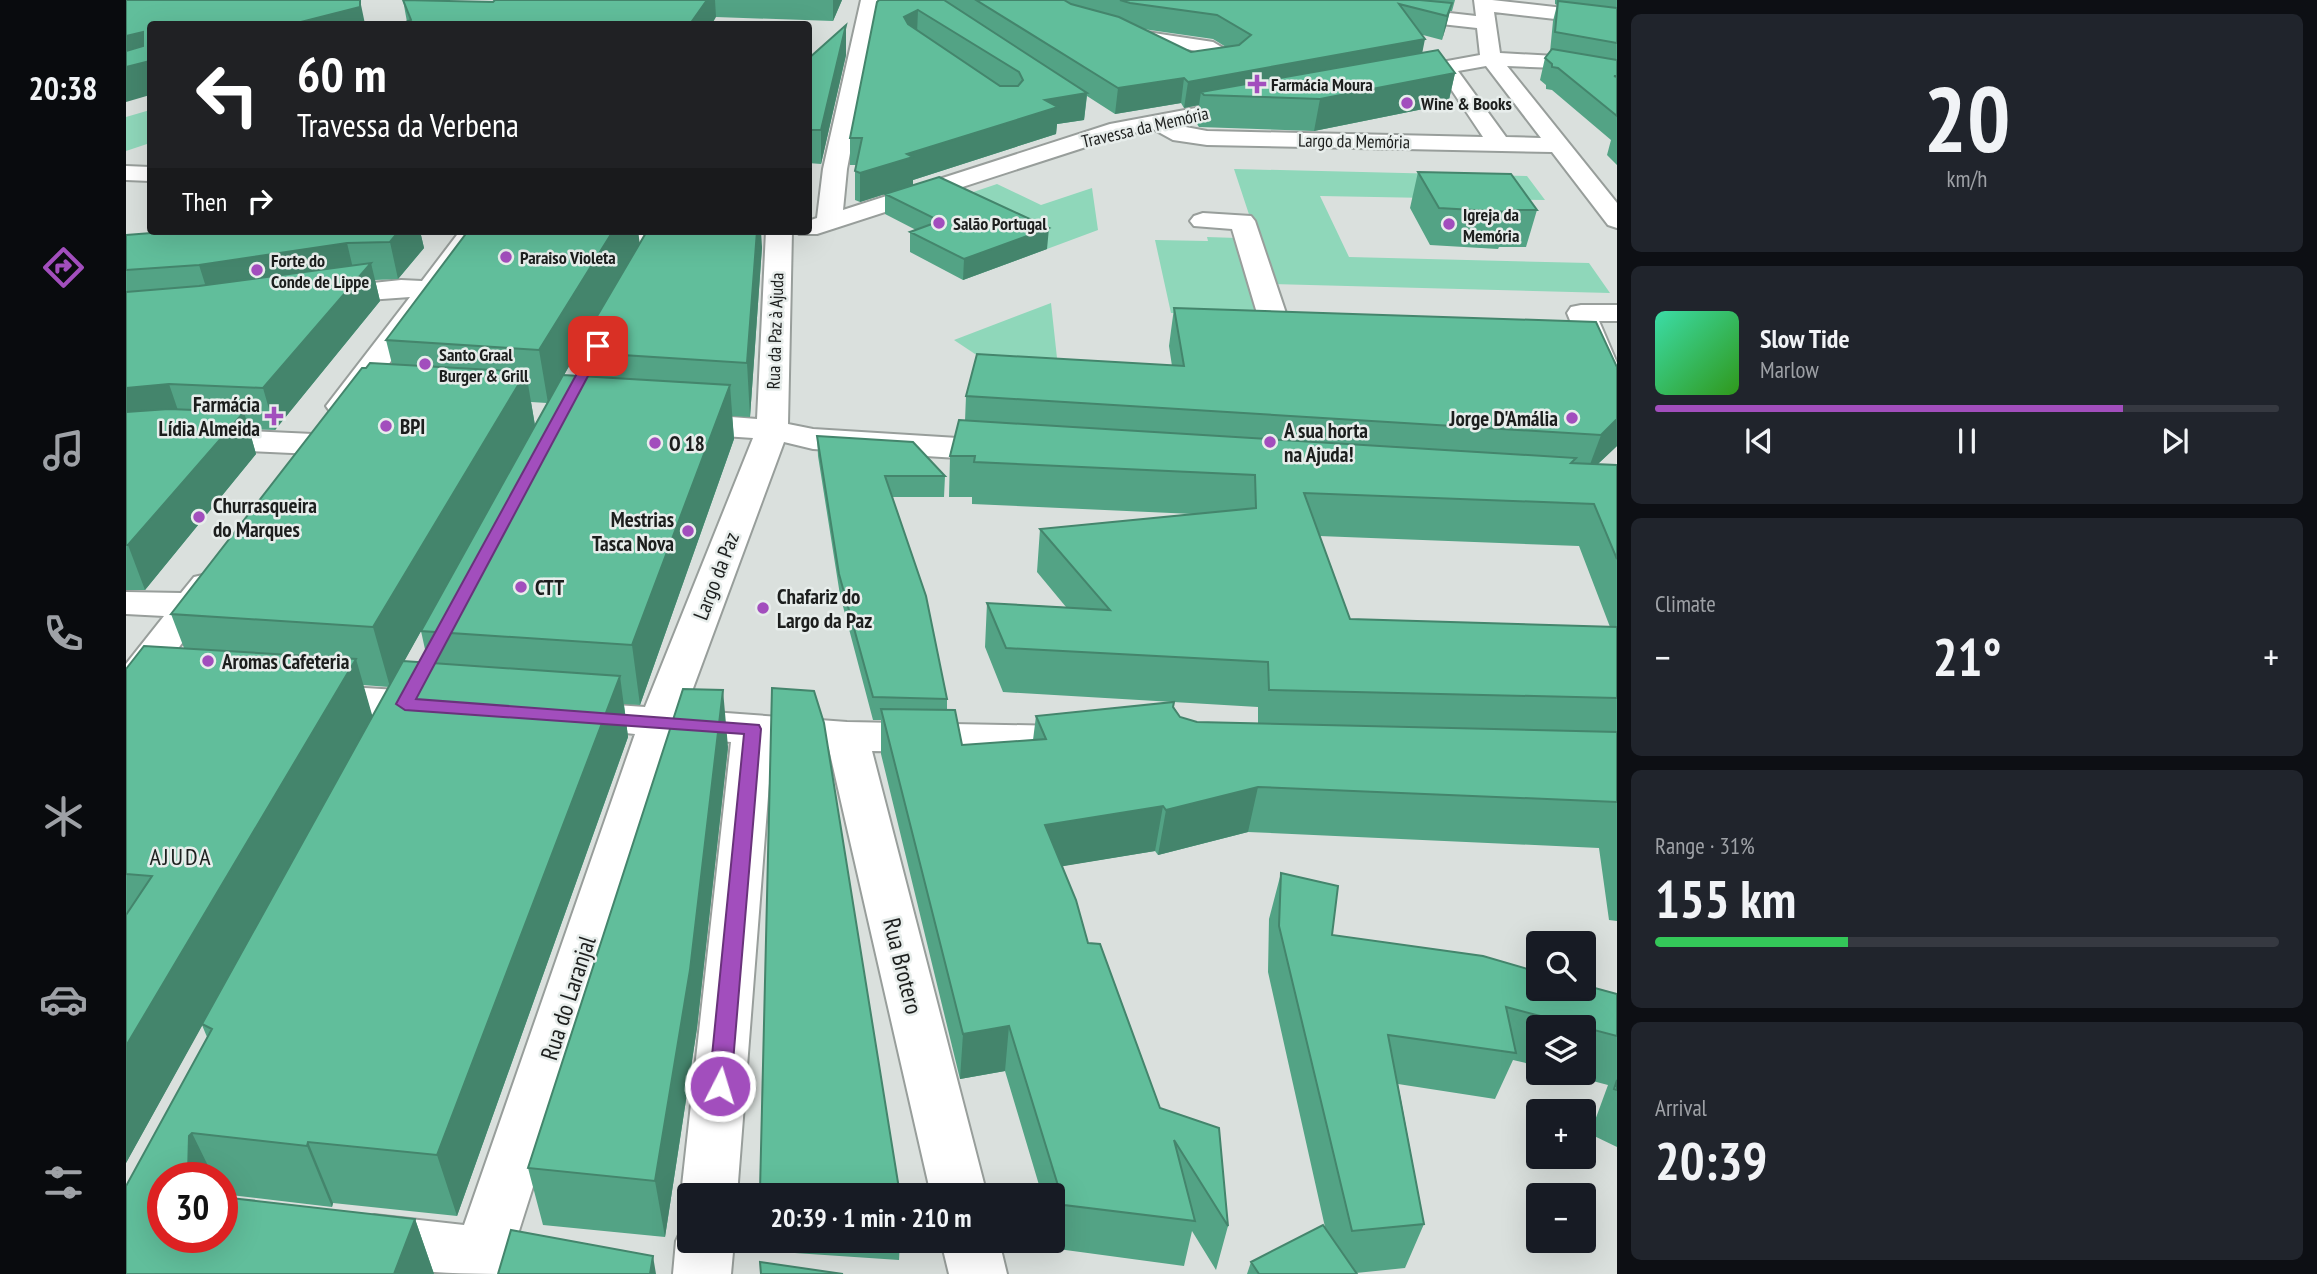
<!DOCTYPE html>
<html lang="en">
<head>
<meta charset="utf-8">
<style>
	:root { --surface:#171b24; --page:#20242c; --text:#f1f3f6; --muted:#9ea1a6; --line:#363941; --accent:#a24ebd }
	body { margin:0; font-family:"PT Sans Narrow",sans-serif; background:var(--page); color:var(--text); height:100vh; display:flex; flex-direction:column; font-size:26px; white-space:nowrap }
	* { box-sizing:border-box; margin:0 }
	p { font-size:23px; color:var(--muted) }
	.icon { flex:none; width:38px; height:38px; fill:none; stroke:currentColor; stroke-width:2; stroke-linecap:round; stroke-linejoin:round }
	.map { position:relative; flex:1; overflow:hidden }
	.panel { display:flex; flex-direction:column; gap:14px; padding:14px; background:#0d0f14; width:700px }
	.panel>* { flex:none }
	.top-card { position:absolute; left:21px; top:21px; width:665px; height:214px; border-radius:7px; box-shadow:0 7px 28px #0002; background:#202124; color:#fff; overflow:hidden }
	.buttons { position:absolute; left:1400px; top:931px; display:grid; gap:14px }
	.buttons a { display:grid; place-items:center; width:70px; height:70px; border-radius:7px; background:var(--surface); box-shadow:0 7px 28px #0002; font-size:35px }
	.speed { position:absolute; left:21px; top:1162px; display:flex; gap:14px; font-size:35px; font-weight:700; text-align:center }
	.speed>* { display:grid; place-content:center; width:91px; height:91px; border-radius:50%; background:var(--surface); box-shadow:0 7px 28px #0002; line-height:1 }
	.speed .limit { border:10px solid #d22; background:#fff; color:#111 }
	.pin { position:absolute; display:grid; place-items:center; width:60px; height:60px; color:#fff; margin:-30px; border-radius:14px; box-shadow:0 4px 10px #0006 }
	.me { position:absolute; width:77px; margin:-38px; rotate:5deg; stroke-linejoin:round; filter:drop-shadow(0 0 5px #0008) }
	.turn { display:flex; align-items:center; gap:24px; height:147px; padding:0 35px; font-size:32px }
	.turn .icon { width:91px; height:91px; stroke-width:2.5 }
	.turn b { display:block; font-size:49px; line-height:60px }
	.then { display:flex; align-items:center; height:66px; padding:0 35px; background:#0003; gap:14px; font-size:26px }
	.big { font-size:52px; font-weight:600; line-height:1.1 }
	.panel .card { flex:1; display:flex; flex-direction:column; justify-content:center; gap:10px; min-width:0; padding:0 24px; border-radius:10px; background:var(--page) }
	.panel .dial { align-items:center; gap:0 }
	.dial b { font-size:91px; line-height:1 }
	.song { display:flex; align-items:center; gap:21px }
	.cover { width:84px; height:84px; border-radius:10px; background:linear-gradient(135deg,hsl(160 70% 55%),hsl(110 70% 35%)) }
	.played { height:7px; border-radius:4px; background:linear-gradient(90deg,var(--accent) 75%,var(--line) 75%) }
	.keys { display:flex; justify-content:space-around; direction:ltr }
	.heat { display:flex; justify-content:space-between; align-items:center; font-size:38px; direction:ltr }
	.charge { height:10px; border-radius:5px; background:linear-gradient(90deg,#34c759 31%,var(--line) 0) }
	.trip { position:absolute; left:551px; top:1183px; width:388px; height:70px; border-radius:7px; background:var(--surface); box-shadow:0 7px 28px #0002; font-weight:600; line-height:70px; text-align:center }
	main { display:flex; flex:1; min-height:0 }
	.tabs { display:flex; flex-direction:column; width:126px; justify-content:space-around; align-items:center; background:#090b0e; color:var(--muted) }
	.tabs .icon { width:49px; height:49px }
	.tabs .selected { color:var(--accent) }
	.tabs b { font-size:32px; color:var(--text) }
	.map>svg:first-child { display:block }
	.green { fill:#8fd7ba }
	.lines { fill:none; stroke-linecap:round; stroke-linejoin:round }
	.minor-casing { stroke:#989e9b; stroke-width:4 }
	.minor { fill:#fff; fill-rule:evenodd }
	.wall { fill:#53a385; fill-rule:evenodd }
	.shaded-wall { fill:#44856c }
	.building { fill:#61be9b; stroke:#44856c; stroke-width:2; fill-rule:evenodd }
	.route { fill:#a24ebd; stroke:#69337b; stroke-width:2 }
	.poi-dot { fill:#a24ebd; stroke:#e7edeb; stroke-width:2.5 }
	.labels { text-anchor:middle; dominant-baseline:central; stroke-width:5; stroke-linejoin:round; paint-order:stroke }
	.far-poi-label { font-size:18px; font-weight:bold; fill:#1c1e1d; stroke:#e7edeb; text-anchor:start }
	.far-street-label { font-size:18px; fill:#1c1e1d; stroke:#e7edeb }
	.poi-label { font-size:21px; font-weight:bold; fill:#1c1e1d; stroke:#e7edeb; text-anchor:start }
	.street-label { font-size:21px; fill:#1c1e1d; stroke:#e7edeb }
	.quarter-label { font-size:24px; letter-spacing:2px; fill:#1c1e1d; stroke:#e7edeb }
	.near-street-label { font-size:24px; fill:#1c1e1d; stroke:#e7edeb }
</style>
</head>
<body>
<main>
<nav class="tabs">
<b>20:38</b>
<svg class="icon selected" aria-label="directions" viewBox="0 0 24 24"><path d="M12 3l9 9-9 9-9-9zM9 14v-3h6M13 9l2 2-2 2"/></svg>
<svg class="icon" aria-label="music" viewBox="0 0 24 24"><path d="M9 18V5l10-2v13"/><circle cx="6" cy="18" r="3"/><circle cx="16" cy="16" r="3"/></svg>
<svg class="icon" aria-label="phone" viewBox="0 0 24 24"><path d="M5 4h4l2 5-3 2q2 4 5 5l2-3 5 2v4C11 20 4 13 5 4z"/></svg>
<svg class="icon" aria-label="climate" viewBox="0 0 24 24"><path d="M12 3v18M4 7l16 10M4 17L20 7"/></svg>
<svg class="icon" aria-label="car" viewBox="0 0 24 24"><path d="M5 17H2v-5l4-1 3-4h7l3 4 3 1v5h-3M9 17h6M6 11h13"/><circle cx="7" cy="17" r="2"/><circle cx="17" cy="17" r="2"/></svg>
<svg class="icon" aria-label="filters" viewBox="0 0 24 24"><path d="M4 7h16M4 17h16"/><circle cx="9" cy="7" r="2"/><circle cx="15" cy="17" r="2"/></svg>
</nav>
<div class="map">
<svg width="1491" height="1274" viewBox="0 0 1491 1274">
	<rect width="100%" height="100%" fill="#dae0dd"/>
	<!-- green -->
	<path class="green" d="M24 110V143L0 151V117Z
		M1108 169 1401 176 1419 200 1194 196 1223 257 1463 263 1484 293 1146 284Z
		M871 184 915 205 966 188 972 230 921 249 867 223 812 204Z
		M1081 237 1111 238 1134 315 1045 313 1029 240 1082 241Z
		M925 303 931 358 867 366 828 340Z"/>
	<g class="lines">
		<!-- minor casing -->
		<g class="minor-casing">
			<path id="minor" d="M735 0H753L721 169 717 210 984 124 1123 98 1131 99 1134 104 1131 109 1049 125 1081 131 1357 137 1319 80 1309 75 1272 82 1262 76 1272 70 1354 55 1351 28 1270 19 1261 13 1270 7 1350 16 1348 0H1366L1491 14V26L1368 12 1374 53 1430 56 1491 68V80L1430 68 1381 66 1491 203V228L1482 225 1426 152 1081 145 1047 140 1027 129 997 135 691 234H673L671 231H682V221L691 218 697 169ZM1360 66 1415 138 1380 137 1332 71Z
				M884 0H917L934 4 958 17 1001 29 1087 42 1119 61 1109 67 1076 69 1073 65 1076 61 1088 58C1059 43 1025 48 994 39 956 30 923 13 887 4Z
				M0 166 24 167V181L0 180Z
				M1077 213 1125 216 1129 221 1169 340 1164 346 1154 349 1144 346 1139 340 1106 229 1068 226 1064 221 1068 216Z
				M334 231H360L227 413 216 415 205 413 200 406 284 297 200 303 190 301 186 295 190 289 275 280 296 281Z
				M374 231H579L583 236 579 241 570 244 387 239 378 236Z
				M640 231H666L662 424 687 429 880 441 892 444 896 451 892 458 880 461 687 449 658 442 559 710 721 722 938 726 953 730 959 740 953 750 938 754 746 751 861 1195H805L703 749 646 745 611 1195H564L563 1213 555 1195 605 742 550 737 392 1234 404 1238 412 1258 405 1274C347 1274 282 1274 228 1261L219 1242 228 1223 248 1215 338 1225 509 734 433 726 426 716 433 706 447 702 519 707 627 438 553 433 542 430 537 423 542 416 553 413 631 419Z
				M1455 305H1491V321H1473L1491 363V408L1480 406 1476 399 1441 313 1445 307Z
				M57 428 187 434 198 437 203 444 198 451 187 454 57 448 0 453V433Z
				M81 574 94 577 99 585 14 700 0 704V664L38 616 0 614V592L55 593 68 577Z
				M188 685 306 692 320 696 326 706 320 716 306 720 188 711 174 707 168 698 174 689Z
				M564 1220V1241H608L605 1274H547L550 1241 559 1222Z
				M815 1241H873L881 1274H823Z"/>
		</g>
		<!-- minor -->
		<use href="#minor" class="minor"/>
	</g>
	<!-- wall -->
	<path class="wall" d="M277 0 367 2 369 0H716L707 21 590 17 281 22Z
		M753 0H1329L1326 11H1324L1316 40 1297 35 1296 52 1329 73 1322 104 1188 131 1073 127 1071 124 1073 105 1058 108 1055 103 989 114 961 96 958 120 931 124 930 134 787 180V185L734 202 729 200V171L730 165H724V138ZM1017 29 1087 39 1100 47 1065 52Z
		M1429 0H1491V165L1481 155 1485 140 1426 90 1420 89V85L1414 80 1419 58 1424 52 1427 21 1431 5 1429 4Z
		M720 55 695 164 682 163V59Z
		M1292 172 1411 210 1400 247H1373L1372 249 1304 245 1284 208Z
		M759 194 921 249 837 280 784 252V232L790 230 759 214Z
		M294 231 298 248 272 279 249 280 254 301 149 430 123 429 130 454 19 590H0V235Z
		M512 231 513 244 636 247 624 417 606 416 608 439 514 705 498 704 502 737 331 1216 207 1203 206 1207 96 1194V1178H37V1237L289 1219 308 1274H0L81 1037 76 1025 0 1163V669L58 648 45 614 240 368 266 364 260 340ZM450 354 453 376 438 375ZM405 402 421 403 409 425ZM295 631 302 663 278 661ZM237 685 263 687 246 717Z
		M1048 308 1491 367V446L1472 464 1491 465V921L1483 920 1473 848 1122 832 1032 855 1029 851 936 866 962 943 1034 1108 1102 1226 1090 1270 1066 1231 1058 1266 932 1249 928 1235V1195H916L879 1071 834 1079 755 754V720H747L714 595 692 456 691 436 819 476 818 497H766L821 699V710L836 745 907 740 910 716 1048 707 1054 717 1071 722 1132 723V707L877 692 859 647 861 603 940 607 911 572 914 529 1067 514 846 504V497H823L824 456 839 421 840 396 1046 366 1043 346ZM1193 536 1453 546 1484 627 1224 619Z
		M602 747 571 1028 539 1237 417 1225 402 1168Z
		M1155 873 1206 935 1491 994V1147L1464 1134 1482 1085 1436 1073H1458V1027H1412V1066L1387 1060 1369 1099 1272 1084 1298 1224 1279 1268 1230 1273 1231 1274H1121L1125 1262 1199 1227 1142 972 1143 919Z
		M634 1191 774 1195H634Z
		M638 1241H774L773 1260 639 1251Z"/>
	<!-- shaded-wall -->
	<path class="shaded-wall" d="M234 0 239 24H167Z
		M581 0H589L590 17 586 24H564Z
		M707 0H716L707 21Z
		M1326 3 1320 27 1316 40 1321 16Z
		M792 10 791 34 777 41 778 17Z
		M720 25V55L695 164V130Z
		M17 32 24 59V95L0 102V36Z
		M1299 39 1294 64 1075 92 1073 105 1058 108 1062 82Z
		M1329 73 1322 104 1188 131 1194 99Z
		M1058 78 1055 103 989 114 992 88Z
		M961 93 958 120 931 124 930 134 787 180V185L734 202V173L919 100Z
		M923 228 921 249 837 280 838 259Z
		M273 231H294L298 248 272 279 264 242Z
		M487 231H512L514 245 450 352V354L422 403 413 350Z
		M631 231H635L636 247 624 417 621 363Z
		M221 243 230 281 245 263 254 301 149 430 137 388 85 303 73 265Z
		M400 372 409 426 264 687 247 627Z
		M43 384 57 425 0 431V388Z
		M604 385 608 439 514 705 506 645Z
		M118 412 130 454 19 590 2 545Z
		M1491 419V446L1460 475 1475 435Z
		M230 659 247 718 0 1163V1046Z
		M494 676 502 737 331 1216 311 1155Z
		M597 690 602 747 571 1028 539 1237 529 1181Z
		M1132 787 1122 832 1032 855 1040 810Z
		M1037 806 1029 851 914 870 919 825Z
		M883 1026 879 1071 834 1079 837 1034Z
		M66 1133 88 1178H64L62 1174 63 1136Z
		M182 1142 207 1203 206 1207 181 1146Z
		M289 1219 308 1274H268Z
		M527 1256 530 1274H524Z"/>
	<!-- building -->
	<path class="building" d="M0 0H234V7L167 24H24V61L0 67V51L17 46V32L0 36Z
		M277 0 367 2 369 0H581L564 24H275L285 20Z
		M753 0H818L961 93 919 100 932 107 781 154 787 157 734 173 729 171 736 138H724L751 2ZM792 10 893 72 897 80 892 86H874L782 24 778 17Z
		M850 0H938L945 4 993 17 1065 52 1113 45 1125 35 1091 15 1004 3 994 0H1294L1326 3 1321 16 1273 4 1299 39 1062 82 1058 78 992 88Z
		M1432 1 1491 8V43L1429 32Z
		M720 25 695 130H682V59Z
		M1426 49 1491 60V76H1488L1491 77V116L1432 68 1426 67V64L1419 58Z
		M1312 50 1329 73 1194 99 1078 95 1075 92Z
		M1292 172 1385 174 1411 210H1381L1382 212 1313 208Z
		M813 177 923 228 838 259 784 232 814 221 759 194Z
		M51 231H273L264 242 221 243 73 265 0 270V235Z
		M342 231H487L413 350 260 340Z
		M521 231H631L621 363 450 352Z
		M245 263 137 388 43 384 0 388V292L73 286Z
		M1048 308 1470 322 1491 367V419L1475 435 840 396 851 354 1058 366Z
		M244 363 400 372 247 627 45 614 236 368H240Z
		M437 375 604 385 506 645 295 631Z
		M43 409 118 412 2 545H0V412Z
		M833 420 1450 458 1445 463 1491 465V559L1468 504 1178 493 1224 619 1491 627V698L1143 690 1142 662 880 648 861 603 984 610 914 529 1130 508 1129 475 848 462 849 456H824Z
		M691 436 787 442 819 476H759L800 596 821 699 747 697 713 574Z
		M18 646 230 659 0 1046V915L26 876 0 874V669Z
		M277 661 494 676 311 1155 182 1142 181 1146 66 1133 63 1136 62 1174 38 1176 39 1178H37V1237H96V1197L289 1219 268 1274H0V1186L86 1029 76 1024Z
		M646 688 688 691 698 723 774 1195H706L634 1191Z
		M557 689 597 690 564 970 529 1181 402 1168Z
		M1048 702 1047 707 1054 717 1071 722 1491 732V802L1132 787 1040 810 1037 806 919 825 950 900 962 943 974 944 1034 1108 1093 1128 1102 1226 1048 1140 1069 1221 938 1205 883 1026 837 1034 755 709 829 710 836 745 920 739 910 716Z
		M1155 873 1212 886 1206 935 1357 956 1412 972V989H1458V985L1491 994V1036L1380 1007 1390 1053 1262 1035 1298 1224 1226 1231 1153 926Z
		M1491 1080V1090L1488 1089Z
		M1197 1225 1231 1274H1133L1125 1262Z
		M385 1230 527 1256 524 1274H372Z
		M634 1262 717 1274H635Z"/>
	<!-- route -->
	<path class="route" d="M472 342 478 346 290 699 633 725 635 729 605 1086 601 1092 594 1095 586 1092 583 1086 618 734 279 710 270 704 466 346Z"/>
	<!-- markers -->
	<g class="poi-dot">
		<path d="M1127.5 73.5h7v7h7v7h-7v7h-7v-7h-7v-7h7z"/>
		<circle cx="1281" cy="103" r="7"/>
		<circle cx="813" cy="223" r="7"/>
		<circle cx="1323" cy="224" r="7"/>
		<circle cx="380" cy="257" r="7"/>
		<circle cx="131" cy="270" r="7"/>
		<circle cx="299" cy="364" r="7"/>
		<path d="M144.5 405.5h7v7h7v7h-7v7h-7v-7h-7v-7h7z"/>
		<circle cx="1446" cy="418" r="7"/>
		<circle cx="260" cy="426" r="7"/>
		<circle cx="1144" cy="442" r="7"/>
		<circle cx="529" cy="443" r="7"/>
		<circle cx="73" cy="517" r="7"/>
		<circle cx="562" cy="531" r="7"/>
		<circle cx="395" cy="587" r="7"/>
		<circle cx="637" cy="608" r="7"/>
		<circle cx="82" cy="661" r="7"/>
	</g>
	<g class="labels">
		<!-- far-poi labels -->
		<g class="far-poi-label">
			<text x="1145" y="84">Farmácia Moura</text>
			<text x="1295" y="103">Wine &amp; Books</text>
			<text x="1337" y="214">Igreja da<tspan x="1337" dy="21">Memória</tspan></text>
			<text x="827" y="223">Salão Portugal</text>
			<text x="394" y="257">Paraiso Violeta</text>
			<text x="145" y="260">Forte do<tspan x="145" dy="21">Conde de Lippe</tspan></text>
			<text x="313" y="354">Santo Graal<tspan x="313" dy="21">Burger &amp; Grill</tspan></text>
		</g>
		<!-- far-street labels -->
		<g class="far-street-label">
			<text transform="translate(1019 127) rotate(-13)">Travessa da Memória</text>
			<text transform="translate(1228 141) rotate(1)">Largo da Memória</text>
			<text transform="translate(649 331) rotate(-88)">Rua da Paz à Ajuda</text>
		</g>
		<!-- poi labels -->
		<g class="poi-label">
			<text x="134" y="404" text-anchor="end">Farmácia<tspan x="134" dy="24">Lídia Almeida</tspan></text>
			<text x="1432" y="418" text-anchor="end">Jorge D'Amália</text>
			<text x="274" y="426">BPI</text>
			<text x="1158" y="430">A sua horta<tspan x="1158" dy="24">na Ajuda!</tspan></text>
			<text x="543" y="443">O 18</text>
			<text x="87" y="505">Churrasqueira<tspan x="87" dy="24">do Marques</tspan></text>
			<text x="548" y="519" text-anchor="end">Mestrias<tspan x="548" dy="24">Tasca Nova</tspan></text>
			<text x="409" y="587">CTT</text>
			<text x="651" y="596">Chafariz do<tspan x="651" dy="24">Largo da Paz</tspan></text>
			<text x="96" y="661">Aromas Cafeteria</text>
		</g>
		<!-- street labels -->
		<g class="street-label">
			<text transform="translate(590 576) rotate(-69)">Largo da Paz</text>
		</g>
		<!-- quarter labels -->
		<g class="quarter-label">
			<text x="55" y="856">AJUDA</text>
		</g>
		<!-- near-street labels -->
		<g class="near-street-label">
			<text transform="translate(777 966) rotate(76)">Rua Brotero</text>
			<text transform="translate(442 998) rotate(-72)">Rua do Laranjal</text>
		</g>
	</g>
</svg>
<div class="buttons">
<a><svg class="icon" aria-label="search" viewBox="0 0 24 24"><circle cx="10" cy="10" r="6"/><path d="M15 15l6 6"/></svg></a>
<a><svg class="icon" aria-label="layers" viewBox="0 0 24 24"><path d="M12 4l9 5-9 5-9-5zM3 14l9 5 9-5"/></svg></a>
<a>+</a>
<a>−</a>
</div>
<div class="speed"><div class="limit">30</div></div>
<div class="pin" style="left:472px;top:346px;background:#d93025"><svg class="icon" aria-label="arrive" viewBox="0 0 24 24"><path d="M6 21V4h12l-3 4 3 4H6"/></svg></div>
<svg class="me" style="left:594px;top:1086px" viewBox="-20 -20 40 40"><circle r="17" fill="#a24ebd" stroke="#fff" stroke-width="3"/><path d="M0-11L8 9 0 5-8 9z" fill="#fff"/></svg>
<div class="trip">20:39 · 1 min · 210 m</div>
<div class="top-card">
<div class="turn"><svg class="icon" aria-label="left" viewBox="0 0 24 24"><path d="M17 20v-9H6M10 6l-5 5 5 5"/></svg><div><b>60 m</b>Travessa da Verbena</div></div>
<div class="then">Then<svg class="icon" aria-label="right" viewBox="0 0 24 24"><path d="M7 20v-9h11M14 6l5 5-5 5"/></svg></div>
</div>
</div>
<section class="panel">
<div class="card dial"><b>20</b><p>km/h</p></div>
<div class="card">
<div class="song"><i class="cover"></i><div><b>Slow Tide</b><p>Marlow</p></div></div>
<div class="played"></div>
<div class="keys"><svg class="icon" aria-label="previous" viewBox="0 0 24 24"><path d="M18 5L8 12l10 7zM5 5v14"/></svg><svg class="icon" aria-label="pause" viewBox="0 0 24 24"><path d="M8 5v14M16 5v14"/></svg><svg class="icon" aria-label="next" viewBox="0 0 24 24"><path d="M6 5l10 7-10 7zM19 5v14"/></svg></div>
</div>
<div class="card"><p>Climate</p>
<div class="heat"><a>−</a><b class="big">21°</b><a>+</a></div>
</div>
<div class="card"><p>Range · 31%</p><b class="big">155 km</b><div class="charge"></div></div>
<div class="card"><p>Arrival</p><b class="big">20:39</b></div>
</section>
</main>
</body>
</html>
